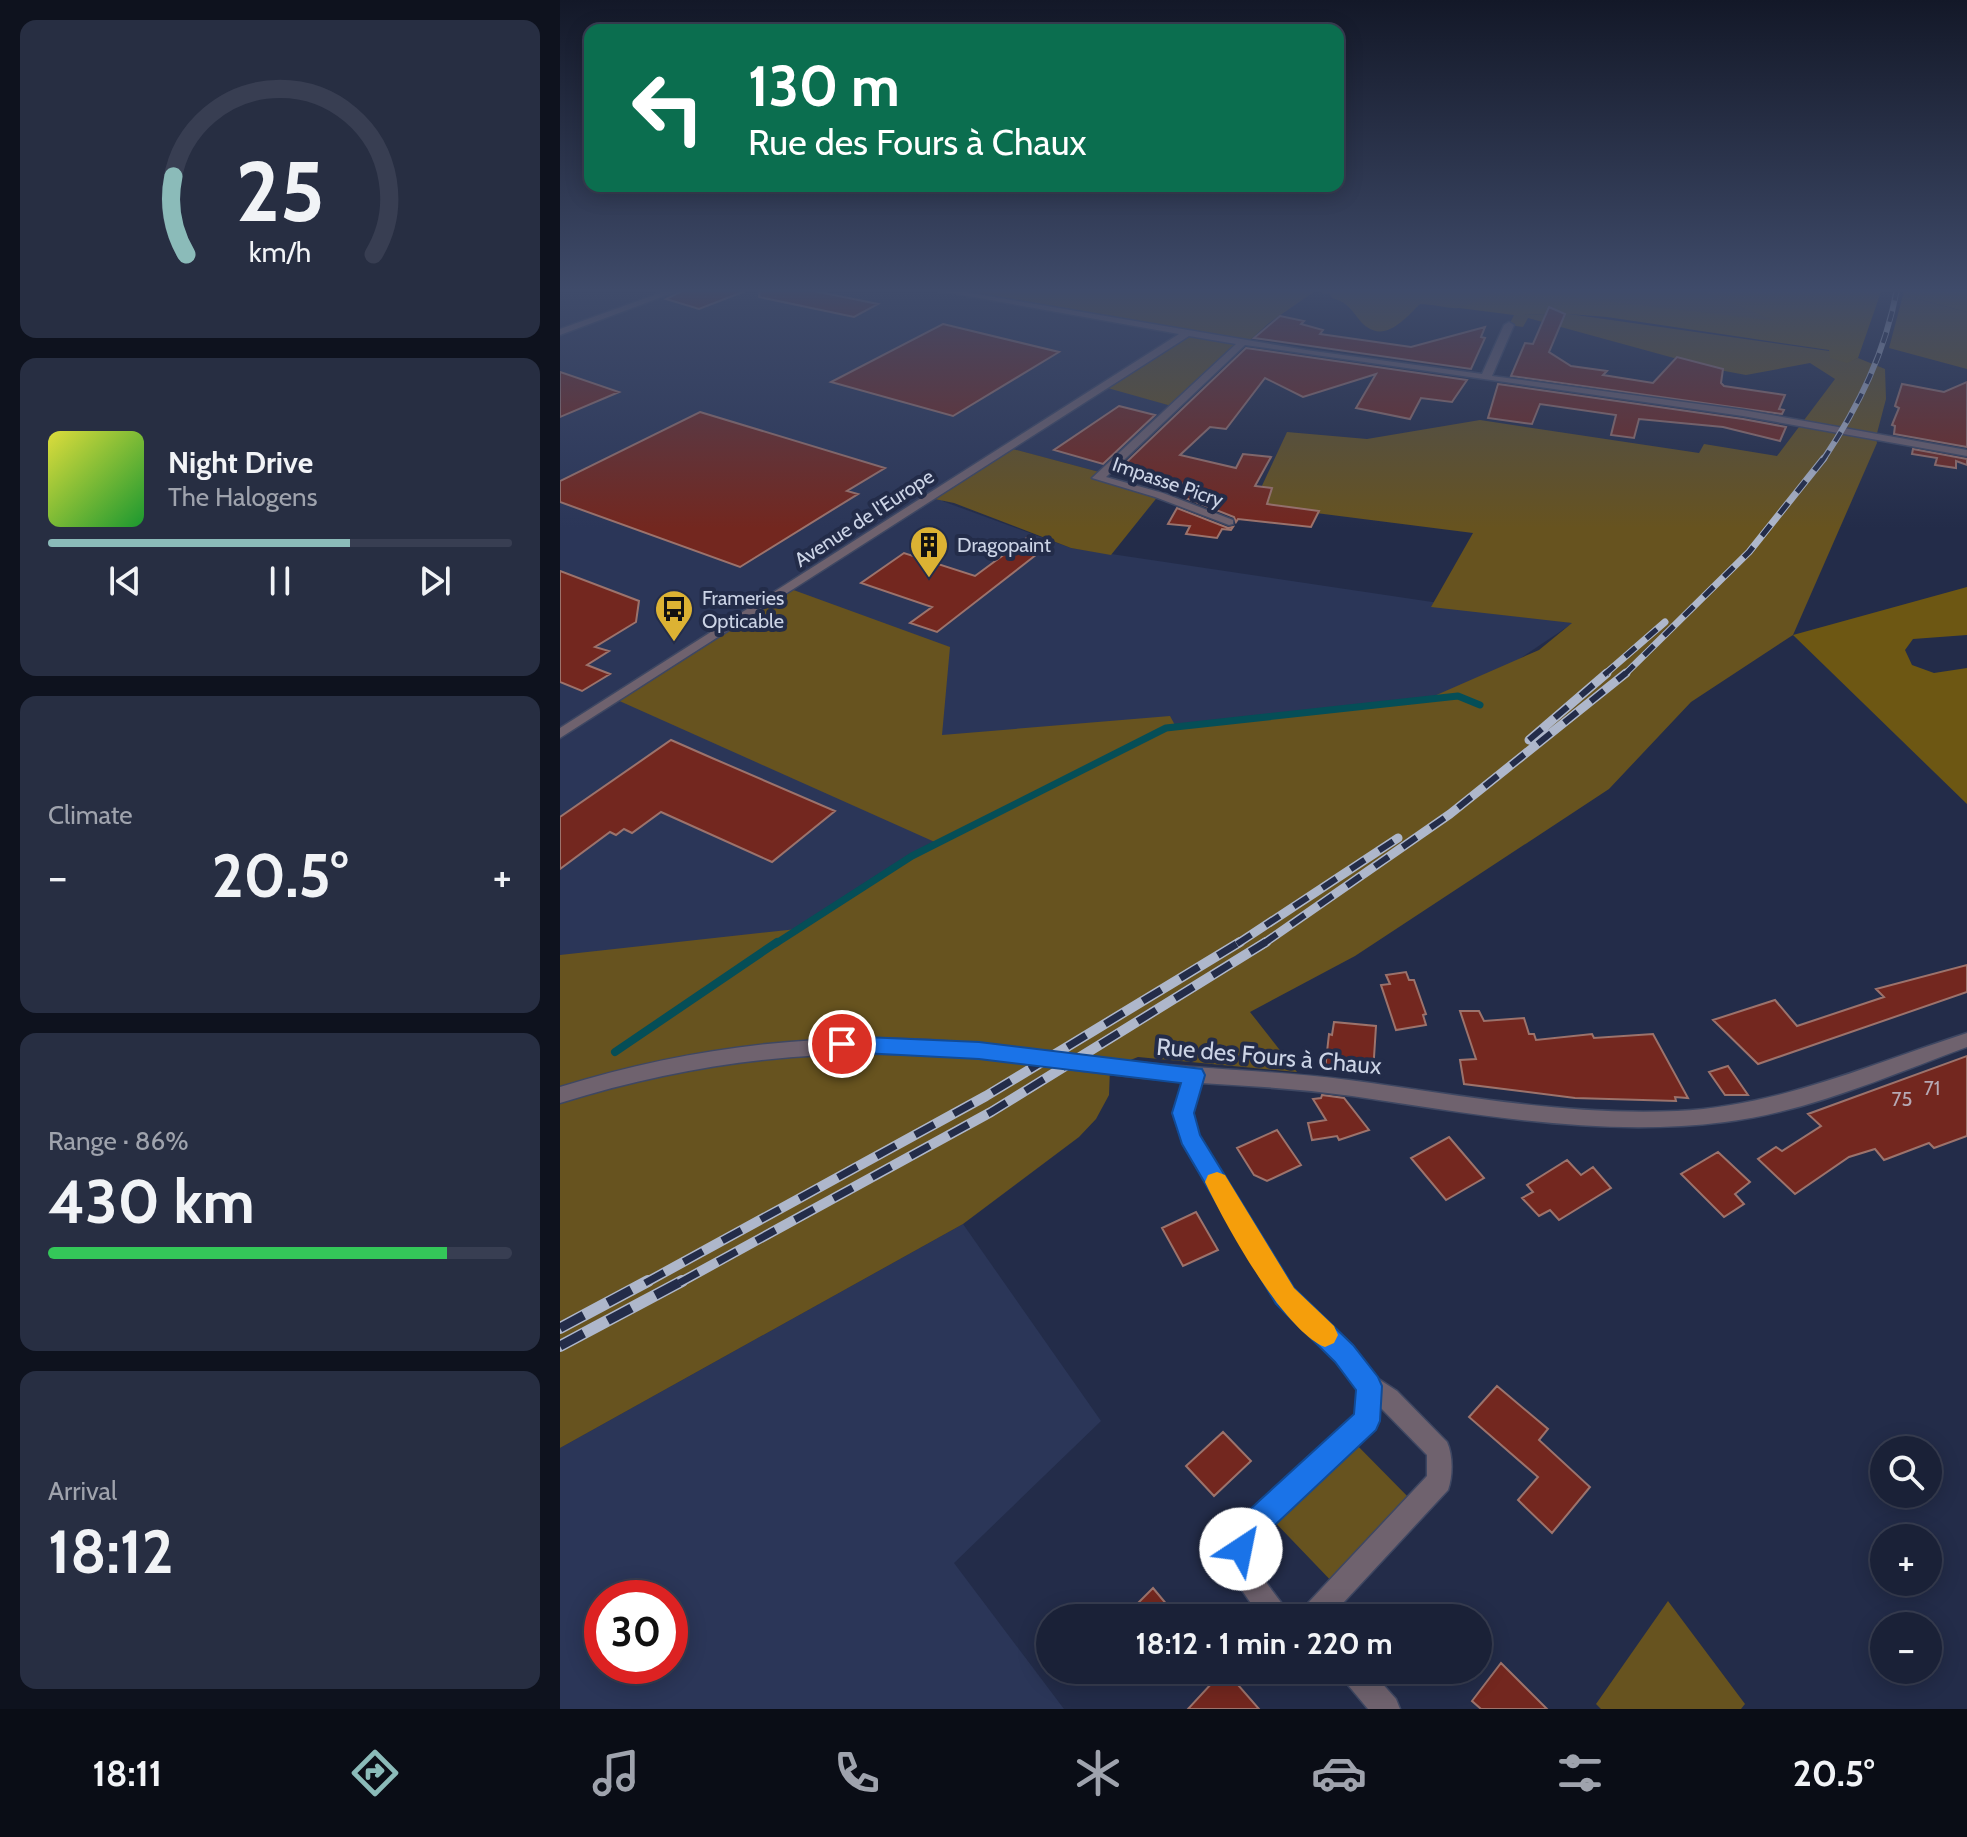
<!DOCTYPE html>
<html lang="en">
<head>
<meta charset="utf-8">
<style>
	:root { --surface:#1a2137; --page:#272e42; --text:#f1f3f6; --muted:#9fa3ad; --line:#383e52; --accent:#8bbbb9 }
	body { margin:0; font-family:Cabin,sans-serif; background:var(--page); color:var(--text); height:100vh; display:flex; flex-direction:column; font-size:30px; white-space:nowrap }
	* { box-sizing:border-box; margin:0 }
	p { font-size:26px; color:var(--muted) }
	.icon { flex:none; width:44px; height:44px; fill:none; stroke:currentColor; stroke-width:2; stroke-linecap:round; stroke-linejoin:round }
	.map { position:relative; flex:1; overflow:hidden }
	.panel { display:flex; flex-direction:column; gap:20px; padding:20px; background:#0e121e; width:560px }
	.panel>* { flex:none }
	.hud { position:absolute; left:24px; top:24px; width:760px; height:168px; border-radius:16px; box-shadow:0 4px 20px #0003,0 0 0 2px var(--line); background:#0b6e4f; color:#fff; overflow:hidden }
	.buttons { position:absolute; left:1310px; top:1436px; display:grid; gap:16px }
	.buttons a { display:grid; place-items:center; width:72px; height:72px; border-radius:50%; background:var(--surface); box-shadow:0 4px 20px #0003,0 0 0 2px var(--line); font-size:40px }
	.speed { position:absolute; left:24px; top:1580px; display:flex; gap:16px; font-size:40px; font-weight:700; text-align:center }
	.speed>* { display:grid; place-content:center; width:104px; height:104px; border-radius:50%; background:var(--surface); box-shadow:0 4px 20px #0003,0 0 0 2px var(--line); line-height:1 }
	.speed .limit { border:12px solid #d22; background:#fff; color:#111 }
	.pin { position:absolute; display:grid; place-items:center; width:68px; height:68px; color:#fff; margin:-34px; border:4px solid #fff; border-radius:50%; box-shadow:0 2px 8px #0007 }
	.me { position:absolute; width:88px; margin:-44px; rotate:34deg; stroke-linejoin:round; filter:drop-shadow(0 0 6px #0008) }
	.turn { display:flex; align-items:center; gap:28px; height:168px; padding:0 32px; font-size:36px }
	.turn .icon { width:104px; height:104px; stroke-width:2.5 }
	.turn b { display:block; font-size:56px; line-height:68px }
	.big { font-size:60px; font-weight:700; line-height:1.1 }
	.panel .card { flex:1; display:flex; flex-direction:column; justify-content:center; gap:12px; min-width:0; padding:0 28px; border-radius:16px; background:var(--page) }
	.panel .dial { align-items:center; gap:0 }
	.dial svg { height:208px; overflow:visible; fill:none; stroke:var(--line); stroke-width:7; stroke-linecap:round; text-anchor:middle }
	.dial text { fill:var(--text); stroke:none }
	.song { display:flex; align-items:center; gap:24px }
	.cover { width:96px; height:96px; border-radius:12px; background:linear-gradient(135deg,hsl(60 70% 55%),hsl(130 70% 35%)) }
	.played { height:8px; border-radius:4px; background:linear-gradient(90deg,var(--accent) 65%,var(--line) 65%) }
	.keys { display:flex; justify-content:space-around; direction:ltr }
	.heat { display:flex; justify-content:space-between; align-items:center; font-size:44px; direction:ltr }
	.charge { height:12px; border-radius:6px; background:linear-gradient(90deg,#34c759 86%,var(--line) 0) }
	.trip { position:absolute; left:476px; top:1604px; width:456px; height:80px; border-radius:40px; background:var(--surface); box-shadow:0 4px 20px #0003,0 0 0 2px var(--line); font-weight:700; line-height:80px; text-align:center }
	.dock { display:flex; height:128px; justify-content:space-around; align-items:center; background:#0a0d16; color:var(--muted) }
	.dock .icon { width:56px; height:56px }
	.dock .current { color:var(--accent) }
	.dock b { font-size:36px; color:var(--text) }
	main { display:flex; flex:1; min-height:0 }
	.map>svg:first-child { display:block }
	.built { fill:#2b3658; fill-rule:evenodd }
	.green { fill:#67531f }
	.forest { fill:#6d5713 }
	.lines { fill:none; stroke-linecap:round; stroke-linejoin:round }
	.stream-far1 { stroke:#054e57; stroke-width:7 }
	.stream { stroke:#054e57; stroke-width:8 }
	.building { fill:#73271f; stroke:#9c736c; stroke-width:2 }
	.minor-casing { stroke:#3e4762; stroke-width:3 }
	.minor { fill:#6f626e; fill-rule:evenodd }
	.rail-far4-casing { stroke:#aeb7cb; stroke-width:6 }
	.rail-far3-casing { stroke:#aeb7cb; stroke-width:7 }
	.rail-far2-casing { stroke:#aeb7cb; stroke-width:9 }
	.rail-far1-casing { stroke:#aeb7cb; stroke-width:10 }
	.rail-casing { stroke:#aeb7cb; stroke-width:12 }
	.rail-far4 { stroke:#232c49; stroke-width:4; stroke-dasharray:11; stroke-linecap:butt }
	.rail-far3 { stroke:#232c49; stroke-width:5; stroke-dasharray:14; stroke-linecap:butt }
	.rail-far2 { stroke:#232c49; stroke-width:6; stroke-dasharray:17; stroke-linecap:butt }
	.rail-far1 { stroke:#232c49; stroke-width:7; stroke-dasharray:22; stroke-linecap:butt }
	.rail { stroke:#232c49; stroke-width:9; stroke-dasharray:27; stroke-linecap:butt }
	.route { fill:#1a73e8; stroke:#114b97; stroke-width:2 }
	.slow { fill:#f59e0b }
	.labels { text-anchor:middle; dominant-baseline:central; stroke-width:8; stroke-linejoin:round; paint-order:stroke }
	.far-street-label { font-size:20px; fill:#ccd4e6; stroke:#232c49 }
	.far-poi-label { font-size:20px; fill:#ccd4e6; stroke:#232c49; text-anchor:start }
	.number-label { font-size:20px; fill:#b6a9b4 }
	.street-label { font-size:24px; fill:#ccd4e6; stroke:#232c49 }
</style>
</head>
<body>
<main>
<section class="panel">
<div class="card dial"><svg viewBox="0 0 100 80">
<path d="M14 69A42 42 0 1 1 86 69"/>
<path d="M14 69A42 42 0 0 1 9 39" stroke="#8bbbb9"/>
<text x="50" y="56" font-size="32" font-weight="700">25</text>
<text x="50" y="72" font-size="11">km/h</text>
</svg></div>
<div class="card">
<div class="song"><i class="cover"></i><div><b>Night Drive</b><p>The Halogens</p></div></div>
<div class="played"></div>
<div class="keys"><svg class="icon" aria-label="previous" viewBox="0 0 24 24"><path d="M18 5L8 12l10 7zM5 5v14"/></svg><svg class="icon" aria-label="pause" viewBox="0 0 24 24"><path d="M8 5v14M16 5v14"/></svg><svg class="icon" aria-label="next" viewBox="0 0 24 24"><path d="M6 5l10 7-10 7zM19 5v14"/></svg></div>
</div>
<div class="card"><p>Climate</p>
<div class="heat"><a>−</a><b class="big">20.5°</b><a>+</a></div>
</div>
<div class="card"><p>Range · 86%</p><b class="big">430 km</b><div class="charge"></div></div>
<div class="card"><p>Arrival</p><b class="big">18:12</b></div>
</section>
<div class="map">
<svg width="1407" height="1709" viewBox="0 0 1407 1709">
	<rect width="100%" height="100%" fill="#232c49"/>
	<!-- built -->
	<path class="built" d="M0 289H781L770 294 755 292 679 342 548 387 615 407 543 473 456 450 382 501 511 548 1013 623 0 1302Z
		M403 1224 541 1421 394 1563 504 1709H0V1448ZM42 1598H110V1666H42Z"/>
	<!-- green -->
	<path class="green" d="M395 289H1136L1217 320 1213 323 948 290C921 291 919 307 900 308 888 309 873 304 860 304 842 322 820 348 797 317 789 306 785 302 772 298L770 294 755 291 709 323 615 407 544 387 626 333 389 292Z
		M1343 295 1407 312V369L1329 348Z
		M1009 314 1269 351 1287 362 1298 358 1325 369 1326 399 1316 437 1317 443 1233 635 1131 702 1049 789 795 956 690 1012 737 1072 578 1057 550 1068 549 1095 536 1119 519 1137 403 1224 0 1448V955L237 929 295 890 377 843 55 699 228 588 390 647 382 735 610 716 616 727 865 700 979 650 1012 623 871 607 913 533 693 505 727 432 807 439 920 420 1139 453 1144 444 1217 456 1275 379 1250 363 1186 375 1154 369 968 318 963 327 949 325 954 315Z
		M449 448 543 473 539 478 599 495 551 555 511 548 394 503 370 498Z
		M789 1437 856 1505 778 1588 707 1514Z
		M1108 1601 1185 1704 1181 1709H1041L1036 1704Z"/>
	<!-- forest -->
	<path class="forest" d="M1136 289H1322L1298 358 1287 363 1270 358 1269 350 1047 317 1009 314 954 315 899 308C919 302 925 291 948 290L1216 321Z
		M1344 289 1407 290V312L1343 295Z
		M1407 587V635L1353 639 1345 650 1352 665 1374 673 1407 668V804L1233 635Z"/>
	<g class="lines">
		<!-- stream-far1 -->
		<path class="stream-far1" d="M215 944 352 856 606 728 898 696 920 705"/>
		<!-- stream -->
		<path class="stream" d="M55 1052 217 942"/>
	</g>
	<!-- building -->
	<path class="building" d="M126 289H188V290L139 309 106 299Z
		M200 289H244L318 304 294 317 199 297Z
		M989 307 1005 314 989 352 1011 366 1047 371 1043 375 1093 383 1117 357 1163 369 1161 383 1164 386 1225 395 1219 409 1224 410 1222 414 951 376 965 343 973 344Z
		M720 316 744 321 741 324 763 330 760 334 851 347 925 327 921 337 925 338 911 369 694 338Z
		M383 324 499 352 393 416 271 382Z
		M686 348 907 380 892 402 861 398 850 419 796 408 816 374 743 397 705 378 666 429 650 427 620 455 676 468 683 454 711 457 695 486 712 488 707 504 759 511 751 527 678 519 676 522 674 517 623 497 630 485 556 472Z
		M0 372 59 392 0 417Z
		M1407 382V447L1334 434 1335 426 1332 425 1339 408 1335 406 1342 384 1384 392Z
		M938 384 1183 419 1226 427 1220 441 1163 427 1079 419 1074 438 1051 435 1056 415 980 404 972 424 928 418Z
		M559 406 595 415 543 464 494 450Z
		M140 412 325 468 287 491 298 494 180 567 0 502V481Z
		M1353 449 1407 459V465L1396 461V468L1375 465 1377 458 1352 454Z
		M617 508 668 528 673 527 671 530 662 529 657 538 626 534 630 526 608 524Z
		M468 537 490 544 377 632 350 623 372 607 301 583 344 553 415 576Z
		M0 571 79 601 76 622 35 647 49 651 27 665 50 674 22 691 0 682Z
		M111 740 152 758 275 811 212 862 101 812 72 833 64 829 56 835 50 832 0 869V817Z
		M1407 965V992L1198 1064 1153 1020 1215 1000 1237 1026 1324 997 1316 989Z
		M846 972 849 980H854L866 1014 863 1015 866 1025 836 1030 821 985 830 984 826 975Z
		M900 1011H919L924 1021 964 1018 969 1034H974L976 1040 1032 1034 1034 1038 1093 1034 1128 1098 1115 1097 1116 1101 1015 1098 904 1084 900 1060 916 1059Z
		M774 1022 816 1026 813 1073 765 1070 769 1034 772 1035Z
		M1407 1056V1136L1374 1148 1369 1143 1324 1160 1315 1149 1289 1157 1235 1194 1198 1159 1216 1147 1222 1151 1261 1126 1248 1114Z
		M1168 1066 1188 1095H1165L1149 1072Z
		M762 1095 784 1098 809 1130 779 1140 777 1136 752 1140 748 1123 766 1120 753 1099 761 1098Z
		M717 1130 741 1165 707 1181 694 1175 677 1148Z
		M889 1137 924 1178 886 1200 851 1158Z
		M1158 1152 1190 1182 1175 1194 1184 1204 1164 1217 1121 1174Z
		M1007 1160 1021 1175 1033 1167 1051 1188 999 1220 990 1210 979 1216 962 1198 973 1192 967 1185Z
		M636 1212 658 1250 623 1266 602 1228Z
		M937 1386 988 1429 979 1440 1030 1487 992 1533 958 1500 978 1477 909 1417Z
		M663 1432 691 1461 654 1496 626 1466Z
		M593 1588 618 1618H563Z
		M941 1663 987 1709H921L912 1701Z
		M664 1670H665L699 1709H628Z"/>
	<g class="lines">
		<!-- minor casing -->
		<g class="minor-casing">
			<path id="minor" d="M111 289H123L0 335V329Z
				M369 289H387L746 350 922 374 944 325 949 322 954 325 932 376 1183 410 1407 450V456L1183 416 685 345 546 477 603 493 673 520V524L669 525 595 497 532 478 676 344 629 336 0 738V728L619 334Z
				M1407 1033V1047C1328 1076 1248 1112 1165 1122 1040 1138 915 1114 792 1096 742 1089 692 1086 641 1083L633 1113 639 1136 733 1289 792 1345 817 1378 837 1391 887 1442C893 1455 893 1476 888 1490L771 1616 772 1618H746L744 1612 748 1603 867 1476V1455L819 1406 815 1429 696 1540 690 1561 726 1609 730 1618H701L664 1564 676 1524 796 1416 797 1389 776 1361 717 1303 623 1144 613 1113 623 1081C553 1077 485 1064 416 1058 269 1046 141 1059 0 1103V1087C120 1050 242 1033 368 1040 430 1044 491 1054 553 1060 632 1069 711 1070 789 1080 898 1095 1007 1116 1117 1111 1219 1106 1311 1064 1407 1033Z
				M779 1670H810L836 1699 840 1709H808L783 1679Z"/>
		</g>
		<!-- minor -->
		<use href="#minor" class="minor"/>
		<!-- rail-far4 casing -->
		<g class="rail-far4-casing">
			<path id="rail-far4" d="M1263 460C1299 406 1325 353 1337 289"/>
		</g>
		<!-- rail-far3 casing -->
		<g class="rail-far3-casing">
			<path id="rail-far3" d="M1044 675 1105 622
				M1064 675 1189 552 1264 458"/>
		</g>
		<!-- rail-far2 casing -->
		<g class="rail-far2-casing">
			<path id="rail-far2" d="M969 740 1047 673
				M677 944 838 838
				M703 944 890 814 1066 673"/>
		</g>
		<!-- rail-far1 casing -->
		<g class="rail-far1-casing">
			<path id="rail-far1" d="M85 1283 426 1096 680 942
				M119 1283 431 1112 706 942"/>
		</g>
		<!-- rail casing -->
		<g class="rail-casing">
			<path id="rail" d="M0 1328 88 1281
				M0 1346 122 1281"/>
		</g>
		<!-- rail-far4 -->
		<use href="#rail-far4" class="rail-far4"/>
		<!-- rail-far3 -->
		<use href="#rail-far3" class="rail-far3"/>
		<!-- rail-far2 -->
		<use href="#rail-far2" class="rail-far2"/>
		<!-- rail-far1 -->
		<use href="#rail-far1" class="rail-far1"/>
		<!-- rail -->
		<use href="#rail" class="rail"/>
	</g>
	<!-- sky -->
	<linearGradient id="sky" x2="0" y2="1"><stop stop-color="#131828"/><stop offset="0.55" stop-color="#3f4b6a"/><stop offset="1" stop-color="#3f4b6a" stop-opacity="0"/></linearGradient>
	<rect width="1407" height="528" fill="url(#sky)"/>
	<!-- route -->
	<path class="route" d="M282 1036 419 1042 642 1069 645 1075 634 1113 640 1135 734 1288 793 1345 818 1377 822 1386 820 1421 816 1430 698 1541 691 1559 681 1563 671 1559 667 1549 675 1523 794 1414 796 1390 775 1362 716 1304 622 1144 612 1113 621 1083 419 1059 282 1052 275 1050 272 1044 275 1038Z"/>
	<!-- slow -->
	<path class="slow" d="M657 1172 665 1175 734 1288 774 1326 778 1335 774 1343 765 1347C723 1330 665 1224 645 1182L648 1175Z"/>
	<!-- icons -->
	<defs>
		<g id="building-pin" transform="scale(2)"><path d="M0 17L-7.5 6A9.5 9.5 0 1 1 7.5 6Z" fill="#dcb233" stroke="#232c49"/><path d="M-4-6H4V6H1V3H-1V6H-4ZM-2.5-4.3h1.7v1.8h-1.7ZM.8-4.3h1.7v1.8H.8ZM-2.5-1h1.7V.8h-1.7ZM.8-1h1.7V.8H.8Z" fill="#111"/></g>
		<g id="bus-pin" transform="scale(2)"><path d="M0 17L-7.5 6A9.5 9.5 0 1 1 7.5 6Z" fill="#dcb233" stroke="#232c49"/><path d="M-5-6H5V4H4V6H2V4H-2V6H-4V4H-5ZM-3.5-4V0h7V-4ZM-3.5 1.2v1.5H-2V1.2ZM2 1.2v1.5H3.5V1.2Z" fill="#111"/></g>
	</defs>
	<g fill-rule="evenodd">
		<use href="#building-pin" x="369" y="545"/>
		<use href="#bus-pin" x="114" y="609"/>
	</g>
	<g class="labels">
		<!-- far-street labels -->
		<g class="far-street-label">
			<text transform="translate(608 482) rotate(19)">Impasse Picry</text>
			<text transform="translate(304 518) rotate(-33)">Avenue de l'Europe</text>
		</g>
		<!-- far-poi labels -->
		<g class="far-poi-label">
			<text x="397" y="545">Dragopaint</text>
			<text x="142" y="598">Frameries<tspan x="142" dy="23">Opticable</tspan></text>
		</g>
		<!-- number labels -->
		<g class="number-label">
			<text x="1372" y="1088">71</text>
			<text x="1342" y="1099">75</text>
		</g>
		<!-- street labels -->
		<g class="street-label">
			<text transform="translate(709 1056) rotate(5)">Rue des Fours à Chaux</text>
		</g>
	</g>
</svg>
<div class="buttons">
<a><svg class="icon" aria-label="search" viewBox="0 0 24 24"><circle cx="10" cy="10" r="6"/><path d="M15 15l6 6"/></svg></a>
<a>+</a>
<a>−</a>
</div>
<div class="speed"><div class="limit">30</div></div>
<div class="pin" style="left:282px;top:1044px;background:#d93025"><svg class="icon" aria-label="arrive" viewBox="0 0 24 24"><path d="M6 21V4h12l-3 4 3 4H6"/></svg></div>
<svg class="me" style="left:681px;top:1549px" viewBox="-20 -20 40 40"><circle r="19" fill="#fff"/><path d="M0-13L10 11 0 6-10 11z" fill="#1a73e8"/></svg>
<div class="trip">18:12 · 1 min · 220 m</div>
<div class="hud">
<div class="turn"><svg class="icon" aria-label="left" viewBox="0 0 24 24"><path d="M17 20v-9H6M10 6l-5 5 5 5"/></svg><div><b>130 m</b>Rue des Fours à Chaux</div></div>
</div>
</div>
</main>
<nav class="dock">
<b>18:11</b>
<svg class="icon current" aria-label="directions" viewBox="0 0 24 24"><path d="M12 3l9 9-9 9-9-9zM9 14v-3h6M13 9l2 2-2 2"/></svg>
<svg class="icon" aria-label="music" viewBox="0 0 24 24"><path d="M9 18V5l10-2v13"/><circle cx="6" cy="18" r="3"/><circle cx="16" cy="16" r="3"/></svg>
<svg class="icon" aria-label="phone" viewBox="0 0 24 24"><path d="M5 4h4l2 5-3 2q2 4 5 5l2-3 5 2v4C11 20 4 13 5 4z"/></svg>
<svg class="icon" aria-label="climate" viewBox="0 0 24 24"><path d="M12 3v18M4 7l16 10M4 17L20 7"/></svg>
<svg class="icon" aria-label="car" viewBox="0 0 24 24"><path d="M5 17H2v-5l4-1 3-4h7l3 4 3 1v5h-3M9 17h6M6 11h13"/><circle cx="7" cy="17" r="2"/><circle cx="17" cy="17" r="2"/></svg>
<svg class="icon" aria-label="filters" viewBox="0 0 24 24"><path d="M4 7h16M4 17h16"/><circle cx="9" cy="7" r="2"/><circle cx="15" cy="17" r="2"/></svg>
<b>20.5°</b>
</nav>
</body>
</html>
